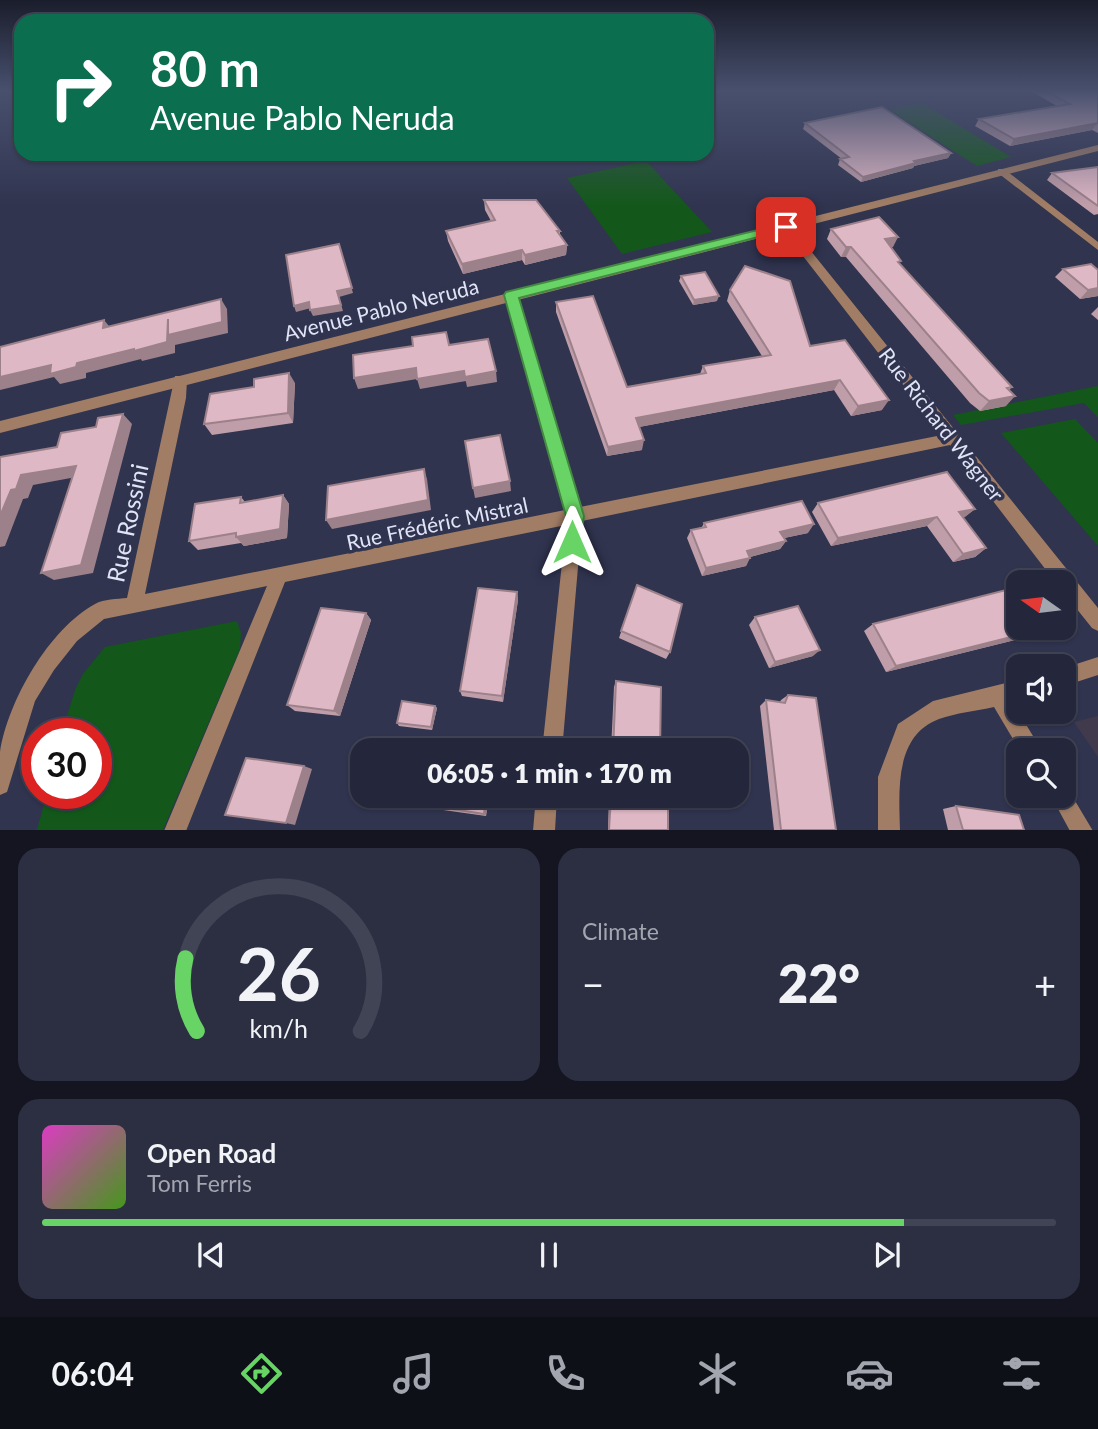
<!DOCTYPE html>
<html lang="en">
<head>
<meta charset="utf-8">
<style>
	:root { --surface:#24273b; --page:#2c2f42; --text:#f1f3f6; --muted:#a3a5af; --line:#414455; --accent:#68d465 }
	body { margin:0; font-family:Lato,sans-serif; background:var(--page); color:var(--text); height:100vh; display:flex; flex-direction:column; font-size:26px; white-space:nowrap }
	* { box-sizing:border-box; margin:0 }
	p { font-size:23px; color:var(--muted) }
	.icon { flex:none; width:38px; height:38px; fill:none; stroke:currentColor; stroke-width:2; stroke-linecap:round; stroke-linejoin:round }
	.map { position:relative; height:830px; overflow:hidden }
	.drawer { display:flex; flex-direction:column; gap:18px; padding:18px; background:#141520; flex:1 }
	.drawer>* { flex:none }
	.top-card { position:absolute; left:14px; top:14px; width:700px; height:147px; border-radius:21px; box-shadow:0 2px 5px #0004,0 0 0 2px var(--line); background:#0b6e4f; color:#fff; overflow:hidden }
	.needle { width:46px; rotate:284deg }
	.controls { position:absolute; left:1006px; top:570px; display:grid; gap:14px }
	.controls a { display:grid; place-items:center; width:70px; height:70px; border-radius:14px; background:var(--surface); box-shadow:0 2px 5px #0004,0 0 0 2px var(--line); font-size:35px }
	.speed { position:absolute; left:21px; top:718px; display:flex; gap:14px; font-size:35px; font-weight:700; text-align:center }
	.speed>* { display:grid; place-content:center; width:91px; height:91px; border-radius:50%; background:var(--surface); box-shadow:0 2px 5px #0004,0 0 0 2px var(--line); line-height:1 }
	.speed .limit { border:10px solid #d22; background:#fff; color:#111 }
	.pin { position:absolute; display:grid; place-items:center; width:60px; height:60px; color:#fff; margin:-30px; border-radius:14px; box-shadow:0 4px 10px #0006 }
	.me { position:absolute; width:77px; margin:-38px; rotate:0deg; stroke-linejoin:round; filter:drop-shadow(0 0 5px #0008) }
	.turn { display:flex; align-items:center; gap:24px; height:147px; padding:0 21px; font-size:32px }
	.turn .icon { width:91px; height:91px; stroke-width:2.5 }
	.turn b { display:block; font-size:49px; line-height:60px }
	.big { font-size:52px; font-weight:800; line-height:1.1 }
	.drawer .widget { flex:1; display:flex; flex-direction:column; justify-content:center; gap:10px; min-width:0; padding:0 24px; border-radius:21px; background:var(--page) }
	.drawer .dial { align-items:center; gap:0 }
	.dial svg { height:182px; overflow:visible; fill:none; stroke:var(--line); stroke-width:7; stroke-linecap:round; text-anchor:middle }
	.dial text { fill:var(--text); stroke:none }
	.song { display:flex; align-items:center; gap:21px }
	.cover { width:84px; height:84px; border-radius:10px; background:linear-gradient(135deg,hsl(310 70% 55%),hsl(100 70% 35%)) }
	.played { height:7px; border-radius:4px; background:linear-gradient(90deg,var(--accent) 85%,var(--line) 85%) }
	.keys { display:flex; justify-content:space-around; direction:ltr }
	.heat { display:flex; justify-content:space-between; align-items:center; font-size:38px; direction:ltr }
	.drawer .tiles { flex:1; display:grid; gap:18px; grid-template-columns:1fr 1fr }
	.widget:last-child { grid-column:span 2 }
	.trip { position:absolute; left:350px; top:738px; width:399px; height:70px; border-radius:21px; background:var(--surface); box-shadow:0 2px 5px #0004,0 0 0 2px var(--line); font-weight:800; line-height:70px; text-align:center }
	.menu { display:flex; height:112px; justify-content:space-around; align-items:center; background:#0e1018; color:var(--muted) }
	.menu .icon { width:49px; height:49px }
	.menu .active { color:var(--accent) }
	.menu b { font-size:32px; color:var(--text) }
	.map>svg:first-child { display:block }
	.education { fill:#403a4c }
	.green { fill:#13581a }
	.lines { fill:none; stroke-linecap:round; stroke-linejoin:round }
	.minor { fill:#a17d65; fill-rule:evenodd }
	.tertiary { fill:#a17d65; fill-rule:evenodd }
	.wall { fill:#c09ea9 }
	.shaded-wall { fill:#9c818a }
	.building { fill:#dfb8c5; stroke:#9c818a; stroke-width:2 }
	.route { fill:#68d465; stroke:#448a42; stroke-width:2 }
	.labels { text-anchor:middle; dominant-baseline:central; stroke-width:7; stroke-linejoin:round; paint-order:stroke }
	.street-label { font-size:21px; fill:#e1e4f6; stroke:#30344f }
	.near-street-label { font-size:24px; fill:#e1e4f6; stroke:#30344f }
</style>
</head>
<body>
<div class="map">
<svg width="1098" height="831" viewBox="0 0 1098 831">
	<rect width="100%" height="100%" fill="#30344f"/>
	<!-- education -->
	<path class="education" d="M1098 716V757L1074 722Z"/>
	<!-- green -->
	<path class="green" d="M922 103 1011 157 977 166 890 110Z
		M646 161 712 232 622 254 567 178Z
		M1098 386V417L1084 403 961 425 953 415Z
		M1075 419 1098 443V546L1001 433Z
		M237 621 241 633 240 649 163 830H37L47 793H96V733H62L75 690 83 674 105 647Z"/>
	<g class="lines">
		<!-- minor -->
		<path class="minor" d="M998 169H1004L1098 242V250L998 173Z
			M786 224 790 225 1098 608V631L1092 628 1064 593V583H1056L950 445 582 521 562 751H542L566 525 285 582 186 831H164L267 586 104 619 77 641 54 670 35 701 7 792 0 795C0 781 0 766 0 752 8 701 49 629 95 604 104 599 117 599 127 598L175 376H185L187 380 186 398 145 594 565 510 505 295 511 291 517 295 580 507 942 435 782 229V225Z
			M1098 657V675L1064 686V668Z
			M1018 680V699L1012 701 1042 751H1020L994 707C976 711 956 713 939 719 894 736 899 791 900 831H878V777L898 724 933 701Z
			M1064 787 1068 789 1093 831H1070L1051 796H1064Z
			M536 796H557L555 831H533Z"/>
		<!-- tertiary -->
		<path class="tertiary" d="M1098 145V151L0 433V421Z"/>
	</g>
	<!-- wall -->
	<path class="wall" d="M1029 90H1098V133L1092 130 1010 146 975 126 979 119 1057 106Z
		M805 123 951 153 948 158 914 166 913 168 861 182 838 165 840 159H842L803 129Z
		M1098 167V214L1094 215 1047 180 1052 173Z
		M484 200 560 231V236L567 245 566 255 525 265 522 260 463 274 448 241 446 231 491 221 485 210Z
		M831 229 893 247H891L900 264 1012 387 1009 390 1006 406 980 411 970 403 846 257H841L827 239Z
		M1063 269 1098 296 1080 299 1055 277Z
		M681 276 717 301 693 305 679 281Z
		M730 290 810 346 882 410 851 416 834 390 639 427 642 450 607 456 556 312V302L627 387 700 374 703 366 762 356 727 301Z
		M1098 307V320L1091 314Z
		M295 383 293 423 212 435 204 424Z
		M283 495 289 504 287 538 244 546 241 543 198 550 189 541 241 497 245 502Z
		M818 503 975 509 963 518 986 548 975 557 953 562 927 526 831 546 812 512Z
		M704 523 808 533 784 538 786 541 780 549 750 557 746 566 702 576 687 538 691 530 702 527Z
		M637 585 670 652 666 659 619 638Z
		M517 592 518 600 503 702 462 696 460 691Z
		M366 613 371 620 340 716 295 711 287 705Z
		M755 617 813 656 769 668 749 625Z
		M873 624 1043 633 886 672 864 631Z
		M616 681 660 751H611L614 687Z
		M788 695 836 830H774L760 706 766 700 780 702 781 700Z
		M435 706 437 708 432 730 399 726 397 723Z
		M489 796 486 816 436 809 433 806Z
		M609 796H668V830H608Z
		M956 806 1024 830H948L943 809Z"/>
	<!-- shaded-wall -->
	<path class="shaded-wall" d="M1097 123 1092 130 1010 146 1014 139Z
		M951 153 948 158 914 166 913 168 861 182 863 177 914 161Z
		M898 237 893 247 880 249 885 239Z
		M339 244 353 293 339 297 343 311 313 316 310 310 337 291Z
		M567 245 566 255 525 265V255Z
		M846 247H851L846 257H841Z
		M522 250V260L463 274 462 264Z
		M1098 288V296L1080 299 1088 290Z
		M719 296 717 301 693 305 694 300Z
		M221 299 227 309 228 333 175 345V353L142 361 141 359 86 373V378L60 384 54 377 0 390V377L51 365 77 363 168 319Z
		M309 302 311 308 296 312 294 306Z
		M104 320 113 331 103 328Z
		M416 368 464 371 466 381 420 389 417 379 358 389 354 378Z
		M496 371 497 382 467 387 465 377Z
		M289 373 295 383 293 423 288 413Z
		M840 380 834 390 634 428 636 418Z
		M1015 396 1006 406 980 411 989 401Z
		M889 400 882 410 851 416 858 406Z
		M123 414 132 424 93 573 54 580 41 573Z
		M644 440 642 450 607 456 608 447Z
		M76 466 87 475 33 485 28 498 23 499 5 546 0 547V516L11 490 21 475Z
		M424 469 427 479 431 510 332 529 326 520Z
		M510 481 511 491 475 498 473 488Z
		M283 495 289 504 287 538 244 546 236 537Z
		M975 509 965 517 950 521 959 512Z
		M937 517 927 526 831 546 838 538Z
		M814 524 808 533 775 540 780 532Z
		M786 541 780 549 743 559 747 551Z
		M986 548 975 557 953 562 963 554Z
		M750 558 746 566 702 576 706 568Z
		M517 592 518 600 503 702 502 696Z
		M366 613 371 620 340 716 334 711Z
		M1047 628H1052L1043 633 886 672 896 666Z
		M820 650 813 656 769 668 775 662Z
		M435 706 437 708 432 730 431 727Z
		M304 766 312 769 295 825 286 823Z
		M486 796H489L486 816 484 814Z"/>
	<!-- building -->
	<path class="building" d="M1045 90H1098V123L1014 139 979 119 1070 104Z
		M882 107 951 153 914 161 916 163 863 177 840 159 849 157 805 123Z
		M1098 167V206L1052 173Z
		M484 200H536L560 231H557L567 245 525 255 522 250 462 264 446 231 495 220Z
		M879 217 898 237 885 239 901 261 898 262 1012 387 1007 388 1015 396 989 401 979 393 851 247H846L831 229Z
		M339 244 352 288 337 291 341 305 310 310 309 302 294 306 286 255Z
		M1091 264 1098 270V288L1088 290 1063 269Z
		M745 266 790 281 810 346 845 340 889 400 858 406 840 380 636 418 644 440 608 447 556 302 593 296 627 387 706 373 703 366 771 355 730 290Z
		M705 272 719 296 694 300 681 276Z
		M221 299 222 322 168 335V319L167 342 134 351V349L77 363 76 367 50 374 51 365 0 377V347L104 320 103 328Z
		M446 332 449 345 488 339 496 371 465 377 464 371 417 379 416 368 354 378 353 355 413 346 412 337Z
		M289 373 288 413 204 424 210 394 254 387V379Z
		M123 414 81 565 41 573 76 466 21 475 16 489 11 490 0 516V457L57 447 61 433 96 427 98 418Z
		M500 435 510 481 473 488 465 441Z
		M424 469 428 500 326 520 328 486Z
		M947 472 975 509 959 512 986 548 963 554 937 517 838 538 818 503Z
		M283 495 280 529 236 537V533L189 541 195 504 241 497 240 503Z
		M802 501 814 524 780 532 786 541 747 551 750 558 706 568 691 530 706 527 704 523Z
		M637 585 682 604 670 652 621 631Z
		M1018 587V628H1047L896 666 873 624Z
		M478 588 517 592 502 696 460 691Z
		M798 606 820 650 775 662 755 617Z
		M321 608 366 613 334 711 287 705Z
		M616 681 661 687 660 751H613Z
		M788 695 816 698 836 830H781L766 700 785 703Z
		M402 701 435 706 431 727 397 723Z
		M443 749 459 751H443Z
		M246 758 304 766 286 823 225 815Z
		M435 796H486L484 814 433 806Z
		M611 796H668V830H609Z
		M956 806 1019 815 1024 830H963Z"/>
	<!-- sky -->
	<linearGradient id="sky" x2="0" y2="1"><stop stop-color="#1a1d2b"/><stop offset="0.44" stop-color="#48506e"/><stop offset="1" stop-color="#48506e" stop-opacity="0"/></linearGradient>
	<rect width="1098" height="206" fill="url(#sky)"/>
	<!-- route -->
	<path class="route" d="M786 223 792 227 790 229 519 298 584 516 579 548 572 551 566 548 563 542 566 516 504 295 506 292Z"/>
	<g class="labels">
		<!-- street labels -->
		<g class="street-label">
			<text transform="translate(381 309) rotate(-14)">Avenue Pablo Neruda</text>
			<text transform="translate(942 424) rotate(52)">Rue Richard Wagner</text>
			<text transform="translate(437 523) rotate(-12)">Rue Frédéric Mistral</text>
		</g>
		<!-- near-street labels -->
		<g class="near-street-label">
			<text transform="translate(127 523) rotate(-78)">Rue Rossini</text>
		</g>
	</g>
</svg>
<div class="controls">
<a><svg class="needle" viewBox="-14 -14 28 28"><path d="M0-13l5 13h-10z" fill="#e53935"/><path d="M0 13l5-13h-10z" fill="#a3a5af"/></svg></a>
<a><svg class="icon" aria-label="sound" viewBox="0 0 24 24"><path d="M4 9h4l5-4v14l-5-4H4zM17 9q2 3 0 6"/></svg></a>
<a><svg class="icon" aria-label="search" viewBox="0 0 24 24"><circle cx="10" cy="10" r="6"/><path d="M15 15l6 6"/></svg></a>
</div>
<div class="speed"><div class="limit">30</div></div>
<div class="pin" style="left:786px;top:227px;background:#d93025"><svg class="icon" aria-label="arrive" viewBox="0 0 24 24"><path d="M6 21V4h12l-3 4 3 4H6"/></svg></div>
<svg class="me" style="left:572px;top:542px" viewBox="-20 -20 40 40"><path d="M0-17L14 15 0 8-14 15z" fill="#68d465" stroke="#fff" stroke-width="4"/></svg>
<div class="trip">06:05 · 1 min · 170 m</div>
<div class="top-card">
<div class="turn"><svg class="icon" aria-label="right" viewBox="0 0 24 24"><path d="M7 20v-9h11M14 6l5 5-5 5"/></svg><div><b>80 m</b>Avenue Pablo Neruda</div></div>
</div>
</div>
<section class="drawer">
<div class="tiles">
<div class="widget dial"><svg viewBox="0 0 100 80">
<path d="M14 69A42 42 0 1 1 86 69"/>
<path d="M14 69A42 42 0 0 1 9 37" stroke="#68d465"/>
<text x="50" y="56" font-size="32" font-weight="700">26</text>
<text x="50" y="72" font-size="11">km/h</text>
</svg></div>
<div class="widget"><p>Climate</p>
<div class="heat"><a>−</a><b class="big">22°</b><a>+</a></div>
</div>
<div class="widget">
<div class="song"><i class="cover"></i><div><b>Open Road</b><p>Tom Ferris</p></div></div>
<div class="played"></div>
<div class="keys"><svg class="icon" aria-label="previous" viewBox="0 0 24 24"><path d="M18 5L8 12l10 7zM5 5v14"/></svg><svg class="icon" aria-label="pause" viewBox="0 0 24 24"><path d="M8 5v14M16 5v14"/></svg><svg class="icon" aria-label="next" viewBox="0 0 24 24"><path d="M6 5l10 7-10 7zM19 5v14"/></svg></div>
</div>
</div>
</section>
<nav class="menu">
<b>06:04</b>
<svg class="icon active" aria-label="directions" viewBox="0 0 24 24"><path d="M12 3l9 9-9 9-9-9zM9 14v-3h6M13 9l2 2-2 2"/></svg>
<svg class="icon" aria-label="music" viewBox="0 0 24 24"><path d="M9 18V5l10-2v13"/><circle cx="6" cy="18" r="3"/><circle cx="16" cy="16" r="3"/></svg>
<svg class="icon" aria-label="phone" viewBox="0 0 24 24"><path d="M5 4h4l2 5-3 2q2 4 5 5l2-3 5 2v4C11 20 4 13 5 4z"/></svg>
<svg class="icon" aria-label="climate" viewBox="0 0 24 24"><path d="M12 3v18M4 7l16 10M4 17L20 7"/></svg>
<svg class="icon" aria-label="car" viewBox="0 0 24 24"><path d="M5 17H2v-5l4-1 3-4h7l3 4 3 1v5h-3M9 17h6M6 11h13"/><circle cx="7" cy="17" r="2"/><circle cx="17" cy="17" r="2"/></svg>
<svg class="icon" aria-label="filters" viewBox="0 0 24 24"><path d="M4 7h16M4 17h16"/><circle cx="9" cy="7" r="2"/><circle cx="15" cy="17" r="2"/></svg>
</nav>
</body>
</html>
